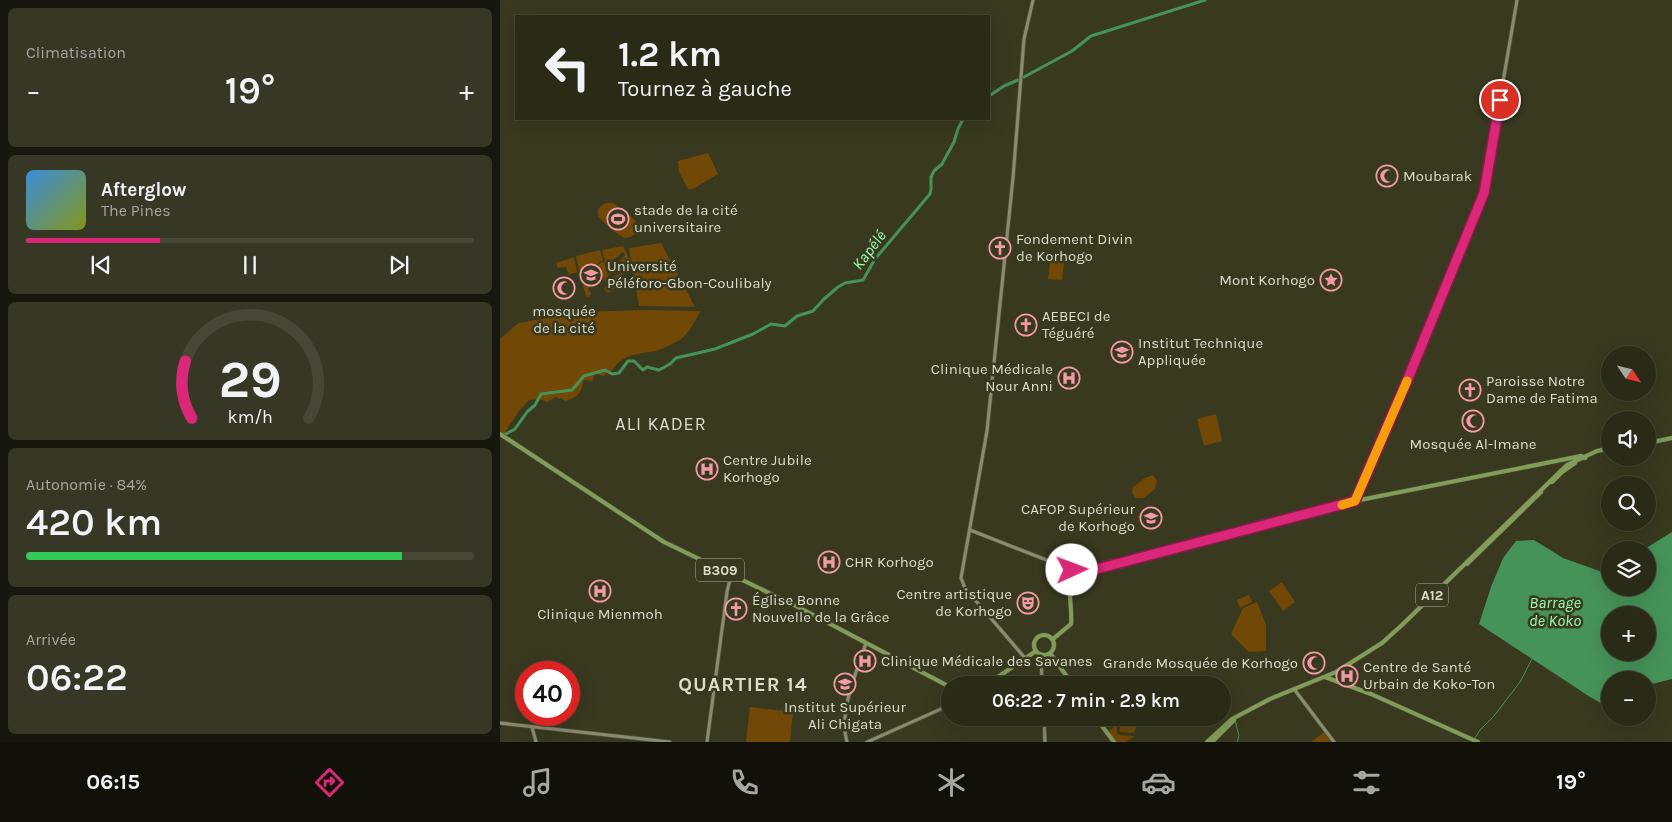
<!DOCTYPE html>
<html lang="fr">
<head>
<meta charset="utf-8">
<style>
	:root { --surface:#2a2b17; --page:#363724; --text:#f1f3f6; --muted:#a5a7a1; --line:#464736; --accent:#db2777 }
	body { margin:0; font-family:Karla,sans-serif; background:var(--page); color:var(--text); height:100vh; display:flex; flex-direction:column; font-size:19px; white-space:nowrap }
	* { box-sizing:border-box; margin:0 }
	p { font-size:16px; color:var(--muted) }
	.icon { flex:none; width:28px; height:28px; fill:none; stroke:currentColor; stroke-width:2; stroke-linecap:round; stroke-linejoin:round }
	.map { position:relative; flex:1; overflow:hidden }
	.details { display:flex; flex-direction:column; gap:8px; padding:8px; background:#17180d; width:500px }
	.details>* { flex:none }
	.top-card { position:absolute; left:15px; top:15px; width:475px; height:105px; border-radius:0px; box-shadow:0 5px 20px #0002,0 0 0 1px var(--line); background:#2a2b17; color:var(--text); overflow:hidden }
	.needle { width:32px; rotate:125deg }
	.tools { position:absolute; left:1101px; top:346px; display:grid; gap:10px }
	.tools a { display:grid; place-items:center; width:55px; height:55px; border-radius:50%; background:var(--surface); box-shadow:0 5px 20px #0002,0 0 0 1px var(--line); font-size:25px }
	.speed { position:absolute; left:15px; top:661px; display:flex; gap:10px; font-size:25px; font-weight:700; text-align:center }
	.speed>* { display:grid; place-content:center; width:65px; height:65px; border-radius:50%; background:var(--surface); box-shadow:0 5px 20px #0002,0 0 0 1px var(--line); line-height:1 }
	.speed .limit { border:8px solid #d22; background:#fff; color:#111 }
	.pin { position:absolute; display:grid; place-items:center; width:42px; height:42px; color:#fff; margin:-21px; border:2px solid #fff; border-radius:50%; box-shadow:0 1px 5px #0007 }
	.me { position:absolute; width:55px; margin:-28px; rotate:88deg; stroke-linejoin:round; filter:drop-shadow(0 0 4px #0008) }
	.turn { display:flex; align-items:center; gap:18px; height:105px; padding:0 20px; font-size:22px }
	.turn .icon { width:65px; height:65px; stroke-width:2.5 }
	.turn b { display:block; font-size:35px; line-height:42px }
	.big { font-size:38px; font-weight:600; line-height:1.1 }
	.details .widget { flex:1; display:flex; flex-direction:column; justify-content:center; gap:8px; min-width:0; padding:0 18px; border-radius:8px; background:var(--page) }
	.details .dial { align-items:center; gap:0 }
	.dial svg { height:130px; overflow:visible; fill:none; stroke:var(--line); stroke-width:7; stroke-linecap:round; text-anchor:middle }
	.dial text { fill:var(--text); stroke:none }
	.song { display:flex; align-items:center; gap:15px }
	.cover { width:60px; height:60px; border-radius:8px; background:linear-gradient(135deg,hsl(210 70% 55%),hsl(70 70% 35%)) }
	.played { height:5px; border-radius:2px; background:linear-gradient(90deg,var(--accent) 30%,var(--line) 30%) }
	.keys { display:flex; justify-content:space-around; direction:ltr }
	.heat { display:flex; justify-content:space-between; align-items:center; font-size:28px; direction:ltr }
	.charge { height:8px; border-radius:4px; background:linear-gradient(90deg,#34c759 84%,var(--line) 0) }
	.trip { position:absolute; left:441px; top:676px; width:290px; height:50px; border-radius:25px; background:var(--surface); box-shadow:0 5px 20px #0002,0 0 0 1px var(--line); font-weight:600; line-height:50px; text-align:center }
	.dock { display:flex; height:80px; justify-content:space-around; align-items:center; background:#111109; color:var(--muted) }
	.dock .icon { width:35px; height:35px }
	.dock .active { color:var(--accent) }
	.dock b { font-size:22px; color:var(--text) }
	main { display:flex; flex:1; min-height:0 }
	.map>svg:first-child { display:block }
	.green { fill:#724807 }
	.water { fill:#469359; fill-rule:evenodd }
	.lines { fill:none; stroke-linecap:round; stroke-linejoin:round }
	.stream { stroke:#469359; stroke-width:1 }
	.river { stroke:#469359; stroke-width:3 }
	.secondary-casing { stroke:#54553e; stroke-width:4.5 }
	.primary-casing { stroke:#54553e; stroke-width:5 }
	.secondary { stroke:#8a8c6f; stroke-width:3 }
	.primary { stroke:#829c5a; stroke-width:4 }
	.route-casing { stroke:#8e194d; stroke-width:12 }
	.route { stroke:#db2777; stroke-width:9 }
	.slow { stroke:#f59e0b; stroke-width:9 }
	.labels { text-anchor:middle; dominant-baseline:central; stroke-width:5; stroke-linejoin:round; paint-order:stroke }
	.shield { fill:#38391f; stroke:#abac99; stroke-width:1 }
	.shield-label { font-size:14px; font-weight:bold; fill:#dcddcd }
	.poi-label { font-size:15px; fill:#dcddcd; stroke:#38391f; text-anchor:start }
	.water-label { font-size:16px; font-style:italic; fill:#96fcac; stroke:#38391f }
	.quarter-label { font-size:18px; letter-spacing:1px; fill:#dcddcd; stroke:#38391f }
	.district-label { font-size:20px; font-weight:bold; letter-spacing:1px; fill:#dcddcd; stroke:#38391f }
</style>
</head>
<body>
<main>
<section class="details">
<div class="widget"><p>Climatisation</p>
<div class="heat"><a>−</a><b class="big">19°</b><a>+</a></div>
</div>
<div class="widget">
<div class="song"><i class="cover"></i><div><b>Afterglow</b><p>The Pines</p></div></div>
<div class="played"></div>
<div class="keys"><svg class="icon" aria-label="previous" viewBox="0 0 24 24"><path d="M18 5L8 12l10 7zM5 5v14"/></svg><svg class="icon" aria-label="pause" viewBox="0 0 24 24"><path d="M8 5v14M16 5v14"/></svg><svg class="icon" aria-label="next" viewBox="0 0 24 24"><path d="M6 5l10 7-10 7zM19 5v14"/></svg></div>
</div>
<div class="widget dial"><svg viewBox="0 0 100 80">
<path d="M14 69A42 42 0 1 1 86 69"/>
<path d="M14 69A42 42 0 0 1 10 34" stroke="#db2777"/>
<text x="50" y="56" font-size="32" font-weight="700">29</text>
<text x="50" y="72" font-size="11">km/h</text>
</svg></div>
<div class="widget"><p>Autonomie · 84%</p><b class="big">420 km</b><div class="charge"></div></div>
<div class="widget"><p>Arrivée</p><b class="big">06:22</b></div>
</section>
<div class="map">
<svg width="1172" height="742" viewBox="0 0 1172 742">
	<rect width="100%" height="100%" fill="#38391f"/>
	<!-- green -->
	<path class="green" d="M208 153 218 174 193 189H188L179 172 178 161Z
		M106 203H113L135 220 137 229C135 234 132 238 125 238 120 237 116 232 112 229 102 222 89 211 106 203Z
		M161 243 195 307 139 306 129 248Z
		M123 246 130 260 132 270 122 274 121 272 124 280 108 293 104 289 107 284 103 277 88 288 91 294 88 297 86 296 83 286 95 277V275L102 270 100 267 93 272V274L86 279 88 282 83 284 80 276 104 261 109 280 119 274V271L126 266 123 264 109 275 107 270 124 258 128 267 125 257 119 261 125 255 123 252 109 264 110 267 107 269 102 250Z
		M100 250 103 260 80 274 76 256Z
		M551 253 565 255 562 280 548 279Z
		M74 257 77 272 69 275 66 267 58 268 56 263Z
		M143 310 201 311C195 320 190 332 181 339 175 343 163 349 156 351 142 353 119 355 112 371H108L104 376 95 374 92 382 86 380 83 381C82 394 76 398 65 401L61 398 59 399 56 397 47 402 40 399 29 400 19 411 4 434 0 433V339L16 325 19 323 81 312Z
		M716 414 722 441 704 446 697 419Z
		M653 475 657 481 655 489 644 498H636L632 493 633 487 645 478Z
		M782 582 795 602 783 611 769 591Z
		M749 595 752 602 740 608 737 600Z
		M757 602 766 625V651L749 652 731 634 743 608Z
		M250 707 293 712 290 742H246Z
		M628 718H643L640 720 634 732 635 733 620 732V726H617V733L619 735 635 736 626 742H616L608 731Z
		M824 732 831 742H811Z"/>
	<!-- water -->
	<path class="water" d="M1172 532V679L1152 684 1148 687V680H1110V708L1090 697 979 624 991 587 1003 558 1016 541 1034 540 1063 558 1105 573 1110 570V588H1148V550H1143ZM1110 615H1148V652H1110Z"/>
	<g class="lines">
		<!-- stream -->
		<path class="stream" d="M735 720 739 736 737 742
			M975 738 980 730 994 716 1020 682 1032 659"/>
		<!-- river -->
		<path class="river" d="M524 77 572 51 591 36 705 0
			M489 96 504 86 518 80
			M4 435 15 429 27 412 35 405 41 394 72 390 84 376 105 370 112 374 119 373 128 361H134L143 370 147 367 159 370 170 364 176 358 215 349 253 334 271 324 285 326 297 316 313 311 324 299 338 287 345 283 363 280 375 259 430 194 431 189V177L434 171 442 164 454 142 458 129 463 119"/>
		<!-- secondary casing -->
		<g class="secondary-casing">
			<path id="secondary" d="M855 501 984 193 1017 0
				M470 530 572 570 578 574
				M541 654 542 685
				M525 658 465 588 461 578 487 431 513 178 524 39 533 0
				M794 689 834 742
				M544 718 545 742
				M0 723 170 742
				M32 727 36 742
				M207 742 227 592 231 575
				M347 742C338 712 357 672 366 643
				M367 742 450 705"/>
		</g>
		<!-- primary casing -->
		<g class="primary-casing">
			<path id="primary" d="M0 434 164 542 296 606 450 687
				M1148 443 1172 438
				M1052 482 1062 472 1075 463
				M967 564 1041 492
				M534 645a10 10 0 1 1 20 0a10 10 0 1 1-20 0Z
				M553 639 571 624C572 614 570 603 570 593 569 567 601 568 619 564L855 501 1081 456 1085 458
				M550 653 573 685
				M825 677 871 694 978 742
				M486 685 536 651
				M596 718 614 742
				M707 742 732 719 770 699 836 672 882 643 902 625 1067 465 1097 451 1110 448
				M712 742 734 720"/>
		</g>
		<!-- secondary -->
		<use href="#secondary" class="secondary"/>
		<!-- primary -->
		<use href="#primary" class="primary"/>
	</g>
	<g class="lines">
		<!-- route casing -->
		<g class="route-casing">
			<path id="route" d="M572 570 578 574 855 501 909 376 984 193 1000 100"/>
		</g>
		<!-- route -->
		<use href="#route" class="route"/>
		<!-- slow -->
		<path class="slow" d="M842 505 855 501 907 381"/>
	</g>
	<!-- icons -->
	<defs>
		<g id="mosque-ring" transform="scale(1.125)"><circle r="9.5" fill="#38391f" stroke="#f49aa6" stroke-width="1.5"/><path d="M3.5-4.9A6 6 0 1 0 3.5 4.9A5 5 0 1 1 3.5-4.9Z" fill="#f49aa6"/></g>
		<g id="stadium-ring" transform="scale(1.125)"><circle r="9.5" fill="#38391f" stroke="#f49aa6" stroke-width="1.5"/><path d="M0-5a6.5 5 0 1 0 0 10a6.5 5 0 1 0 0-10ZM-3.5-1.8h7v3.6h-7Z" fill="#f49aa6"/></g>
		<g id="church-ring" transform="scale(1.125)"><circle r="9.5" fill="#38391f" stroke="#f49aa6" stroke-width="1.5"/><path d="M-1.2-6h2.4v3.5h3.3v2.4h-3.3V6h-2.4V-.1h-3.3v-2.4h3.3Z" fill="#f49aa6"/></g>
		<g id="university-ring" transform="scale(1.125)"><circle r="9.5" fill="#38391f" stroke="#f49aa6" stroke-width="1.5"/><path d="M0-5L7-2L0 1L-7-2ZM-4 1L0 2.5L4 1V4Q0 6-4 4Z" fill="#f49aa6"/></g>
		<g id="sight-ring" transform="scale(1.125)"><circle r="9.5" fill="#38391f" stroke="#f49aa6" stroke-width="1.5"/><path d="M0-6L1.8-2.2L6-1.7L2.9 1.2L3.7 5.4L0 3.3L-3.7 5.4L-2.9 1.2L-6-1.7L-1.8-2.2Z" fill="#f49aa6"/></g>
		<g id="hospital-ring" transform="scale(1.125)"><circle r="9.5" fill="#38391f" stroke="#f49aa6" stroke-width="1.5"/><path d="M-5-5h3v3.5h4V-5h3V5h-3V1.5h-4V5h-3Z" fill="#f49aa6"/></g>
		<g id="theatre-ring" transform="scale(1.125)"><circle r="9.5" fill="#38391f" stroke="#f49aa6" stroke-width="1.5"/><path d="M-5-5.5Q0-4 5-5.5V0Q5 5 0 6Q-5 5-5 0ZM-3.3-2.5H-1v1.5H-3.3ZM1-2.5H3.3v1.5H1ZM-2.8 1Q0 5.5 2.8 1Z" fill="#f49aa6"/></g>
	</defs>
	<g fill-rule="evenodd">
		<use href="#mosque-ring" x="887" y="176"/>
		<use href="#stadium-ring" x="118" y="219"/>
		<use href="#church-ring" x="500" y="248"/>
		<use href="#university-ring" x="91" y="275"/>
		<use href="#sight-ring" x="831" y="280"/>
		<use href="#mosque-ring" x="64" y="288"/>
		<use href="#church-ring" x="526" y="325"/>
		<use href="#university-ring" x="622" y="352"/>
		<use href="#hospital-ring" x="569" y="378"/>
		<use href="#church-ring" x="970" y="390"/>
		<use href="#mosque-ring" x="973" y="421"/>
		<use href="#hospital-ring" x="207" y="469"/>
		<use href="#university-ring" x="651" y="518"/>
		<use href="#hospital-ring" x="329" y="562"/>
		<use href="#hospital-ring" x="100" y="591"/>
		<use href="#theatre-ring" x="528" y="603"/>
		<use href="#church-ring" x="236" y="609"/>
		<use href="#hospital-ring" x="365" y="661"/>
		<use href="#mosque-ring" x="814" y="663"/>
		<use href="#hospital-ring" x="847" y="676"/>
		<use href="#university-ring" x="345" y="684"/>
	</g>
	<g class="labels">
		<!-- shield labels -->
		<g class="shield">
			<rect x="196" y="558.5" width="48" height="23" rx="4"/>
			<rect x="916" y="583.5" width="32" height="23" rx="4"/>
		</g>
		<g class="shield-label">
			<text x="220" y="570">B309</text>
			<text x="932" y="595">A12</text>
		</g>
		<!-- poi labels -->
		<g class="poi-label">
			<text x="903" y="176">Moubarak</text>
			<text x="134" y="210">stade de la cité<tspan x="134" dy="17">universitaire</tspan></text>
			<text x="516" y="239">Fondement Divin<tspan x="516" dy="17">de Korhogo</tspan></text>
			<text x="107" y="266">Université<tspan x="107" dy="17">Péléforo-Gbon-Coulibaly</tspan></text>
			<text x="815" y="280" text-anchor="end">Mont Korhogo</text>
			<text x="64" y="311" text-anchor="middle">mosquée<tspan x="64" dy="17">de la cité</tspan></text>
			<text x="542" y="316">AEBECI de<tspan x="542" dy="17">Téguéré</tspan></text>
			<text x="638" y="343">Institut Technique<tspan x="638" dy="17">Appliquée</tspan></text>
			<text x="553" y="369" text-anchor="end">Clinique Médicale<tspan x="553" dy="17">Nour Anni</tspan></text>
			<text x="986" y="381">Paroisse Notre<tspan x="986" dy="17">Dame de Fatima</tspan></text>
			<text x="973" y="444" text-anchor="middle">Mosquée Al-Imane</text>
			<text x="223" y="460">Centre Jubile<tspan x="223" dy="17">Korhogo</tspan></text>
			<text x="635" y="509" text-anchor="end">CAFOP Supérieur<tspan x="635" dy="17">de Korhogo</tspan></text>
			<text x="345" y="562">CHR Korhogo</text>
			<text x="512" y="594" text-anchor="end">Centre artistique<tspan x="512" dy="17">de Korhogo</tspan></text>
			<text x="252" y="600">Église Bonne<tspan x="252" dy="17">Nouvelle de la Grâce</tspan></text>
			<text x="100" y="614" text-anchor="middle">Clinique Mienmoh</text>
			<text x="381" y="661">Clinique Médicale des Savanes</text>
			<text x="798" y="663" text-anchor="end">Grande Mosquée de Korhogo</text>
			<text x="863" y="667">Centre de Santé<tspan x="863" dy="17">Urbain de Koko-Ton</tspan></text>
			<text x="345" y="707" text-anchor="middle">Institut Supérieur<tspan x="345" dy="17">Ali Chigata</tspan></text>
		</g>
		<!-- water labels -->
		<g class="water-label">
			<text transform="translate(369 250) rotate(-53)">Kapélé</text>
			<text x="1055" y="602">Barrage<tspan x="1055" dy="18">de Koko</tspan></text>
		</g>
		<!-- quarter labels -->
		<g class="quarter-label">
			<text x="161" y="424">ALI KADER</text>
		</g>
		<!-- district labels -->
		<g class="district-label">
			<text x="243" y="684">QUARTIER 14</text>
		</g>
	</g>
</svg>
<div class="tools">
<a><svg class="needle" viewBox="-14 -14 28 28"><path d="M0-13l5 13h-10z" fill="#e53935"/><path d="M0 13l5-13h-10z" fill="#a5a7a1"/></svg></a>
<a><svg class="icon" aria-label="sound" viewBox="0 0 24 24"><path d="M4 9h4l5-4v14l-5-4H4zM17 9q2 3 0 6"/></svg></a>
<a><svg class="icon" aria-label="search" viewBox="0 0 24 24"><circle cx="10" cy="10" r="6"/><path d="M15 15l6 6"/></svg></a>
<a><svg class="icon" aria-label="layers" viewBox="0 0 24 24"><path d="M12 4l9 5-9 5-9-5zM3 14l9 5 9-5"/></svg></a>
<a>+</a>
<a>−</a>
</div>
<div class="speed"><div class="limit">40</div></div>
<div class="pin" style="left:1000px;top:100px;background:#d93025"><svg class="icon" aria-label="arrive" viewBox="0 0 24 24"><path d="M6 21V4h12l-3 4 3 4H6"/></svg></div>
<svg class="me" style="left:572px;top:570px" viewBox="-20 -20 40 40"><circle r="19" fill="#fff"/><path d="M0-13L10 11 0 6-10 11z" fill="#db2777"/></svg>
<div class="trip">06:22 · 7 min · 2.9 km</div>
<div class="top-card">
<div class="turn"><svg class="icon" aria-label="left" viewBox="0 0 24 24"><path d="M17 20v-9H6M10 6l-5 5 5 5"/></svg><div><b>1.2 km</b>Tournez à gauche</div></div>
</div>
</div>
</main>
<nav class="dock">
<b>06:15</b>
<svg class="icon active" aria-label="directions" viewBox="0 0 24 24"><path d="M12 3l9 9-9 9-9-9zM9 14v-3h6M13 9l2 2-2 2"/></svg>
<svg class="icon" aria-label="music" viewBox="0 0 24 24"><path d="M9 18V5l10-2v13"/><circle cx="6" cy="18" r="3"/><circle cx="16" cy="16" r="3"/></svg>
<svg class="icon" aria-label="phone" viewBox="0 0 24 24"><path d="M5 4h4l2 5-3 2q2 4 5 5l2-3 5 2v4C11 20 4 13 5 4z"/></svg>
<svg class="icon" aria-label="climate" viewBox="0 0 24 24"><path d="M12 3v18M4 7l16 10M4 17L20 7"/></svg>
<svg class="icon" aria-label="car" viewBox="0 0 24 24"><path d="M5 17H2v-5l4-1 3-4h7l3 4 3 1v5h-3M9 17h6M6 11h13"/><circle cx="7" cy="17" r="2"/><circle cx="17" cy="17" r="2"/></svg>
<svg class="icon" aria-label="filters" viewBox="0 0 24 24"><path d="M4 7h16M4 17h16"/><circle cx="9" cy="7" r="2"/><circle cx="15" cy="17" r="2"/></svg>
<b>19°</b>
</nav>
</body>
</html>
